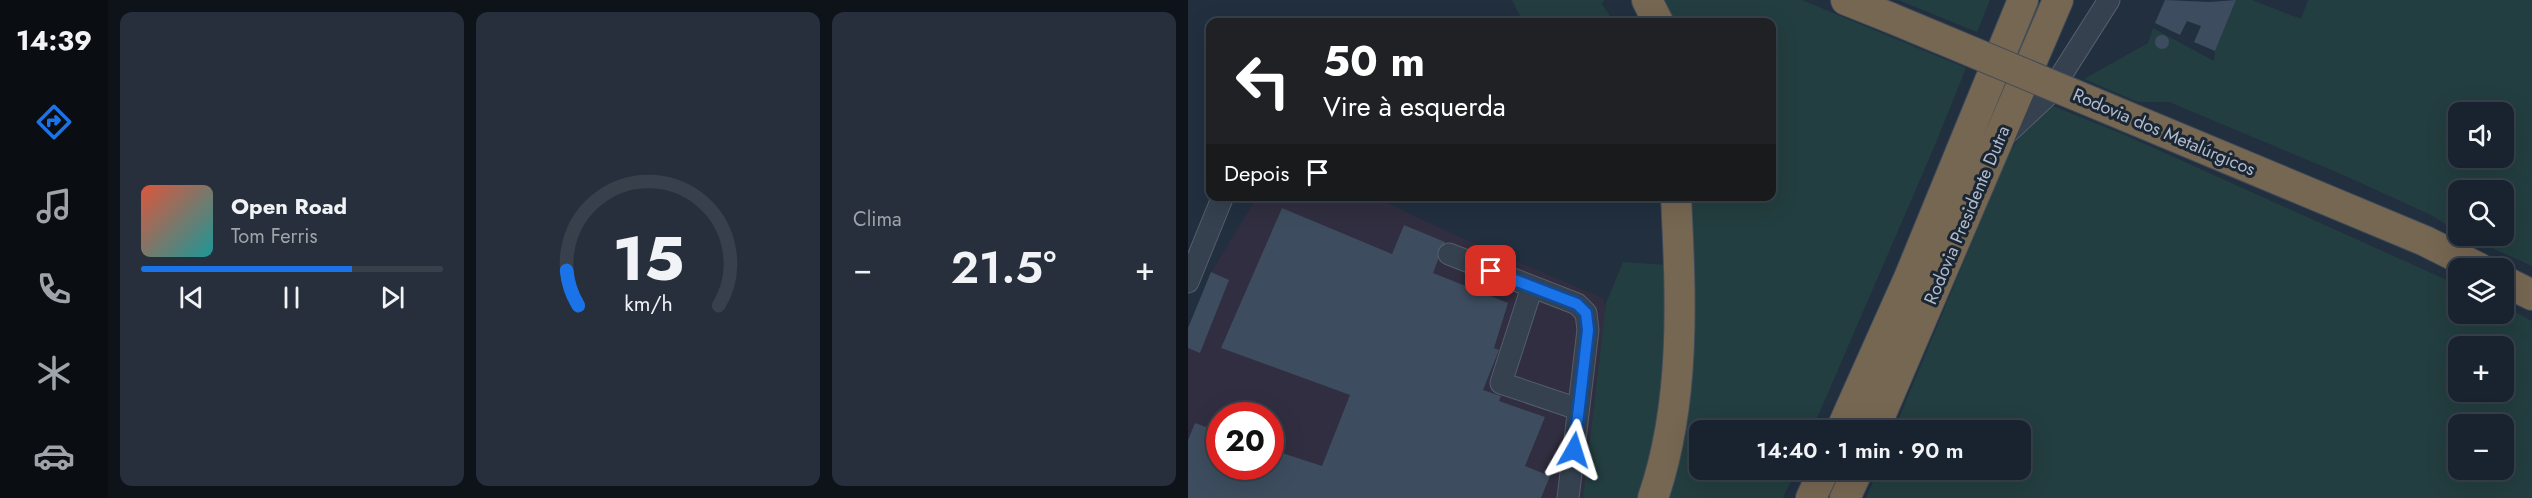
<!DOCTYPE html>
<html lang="pt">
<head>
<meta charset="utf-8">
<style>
	:root { --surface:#19232f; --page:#262f3b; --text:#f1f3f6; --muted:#9fa4aa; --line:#37404b; --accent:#1a73e8 }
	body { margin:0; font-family:Jost,sans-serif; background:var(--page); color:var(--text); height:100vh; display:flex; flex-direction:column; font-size:22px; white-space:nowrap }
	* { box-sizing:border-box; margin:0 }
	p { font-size:20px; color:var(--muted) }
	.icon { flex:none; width:33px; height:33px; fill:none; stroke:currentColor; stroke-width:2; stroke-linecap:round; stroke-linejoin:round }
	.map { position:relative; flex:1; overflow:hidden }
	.panel { display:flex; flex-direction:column; gap:12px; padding:12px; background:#0e131a; width:1080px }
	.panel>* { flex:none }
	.banner { position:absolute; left:18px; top:18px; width:570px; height:183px; border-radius:12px; box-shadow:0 6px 24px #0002,0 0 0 2px var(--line); background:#202124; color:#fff; overflow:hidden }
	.controls { position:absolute; left:1260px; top:102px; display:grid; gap:12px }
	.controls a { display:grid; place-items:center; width:66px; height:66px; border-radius:12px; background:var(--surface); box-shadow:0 6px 24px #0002,0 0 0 2px var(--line); font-size:30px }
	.speed { position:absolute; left:18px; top:402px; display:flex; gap:12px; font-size:30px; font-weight:700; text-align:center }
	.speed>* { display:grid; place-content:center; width:78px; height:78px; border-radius:50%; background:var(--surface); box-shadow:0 6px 24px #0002,0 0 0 2px var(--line); line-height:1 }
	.speed .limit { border:9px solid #d22; background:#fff; color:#111 }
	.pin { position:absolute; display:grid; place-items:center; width:51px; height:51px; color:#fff; margin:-26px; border-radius:12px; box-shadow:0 3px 9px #0006 }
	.me { position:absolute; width:66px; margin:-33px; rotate:6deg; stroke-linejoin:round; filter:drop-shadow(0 0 4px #0008) }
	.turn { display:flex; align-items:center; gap:21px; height:126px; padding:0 18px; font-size:27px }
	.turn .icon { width:78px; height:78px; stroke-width:2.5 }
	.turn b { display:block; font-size:42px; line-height:51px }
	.then { display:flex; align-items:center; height:57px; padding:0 18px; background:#0003; gap:12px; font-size:22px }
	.big { font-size:45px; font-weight:600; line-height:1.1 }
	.panel .card { flex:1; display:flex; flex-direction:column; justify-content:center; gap:9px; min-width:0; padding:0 21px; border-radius:12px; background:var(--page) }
	.panel .dial { align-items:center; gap:0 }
	.dial svg { height:156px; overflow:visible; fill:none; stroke:var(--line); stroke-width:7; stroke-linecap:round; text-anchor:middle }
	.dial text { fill:var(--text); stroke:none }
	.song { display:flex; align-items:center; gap:18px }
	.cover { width:72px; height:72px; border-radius:9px; background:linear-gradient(135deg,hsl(10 70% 55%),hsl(180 70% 35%)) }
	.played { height:6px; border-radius:3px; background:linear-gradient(90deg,var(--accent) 70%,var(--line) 70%) }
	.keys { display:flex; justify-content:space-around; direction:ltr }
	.heat { display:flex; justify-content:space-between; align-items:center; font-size:33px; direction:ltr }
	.panel .tiles { flex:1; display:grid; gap:12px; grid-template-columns:repeat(3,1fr) }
	.trip { position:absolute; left:501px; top:420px; width:342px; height:60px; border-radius:12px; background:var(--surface); box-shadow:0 6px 24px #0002,0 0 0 2px var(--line); font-weight:600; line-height:60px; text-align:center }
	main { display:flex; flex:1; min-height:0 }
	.tab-bar { display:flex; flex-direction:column; width:108px; justify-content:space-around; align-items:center; background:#0a0e13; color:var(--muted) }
	.tab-bar .icon { width:42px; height:42px }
	.tab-bar .active { color:var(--accent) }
	.tab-bar b { font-size:27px; color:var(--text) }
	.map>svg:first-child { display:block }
	.medical { fill:#302e40; fill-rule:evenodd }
	.green { fill:#233e40; fill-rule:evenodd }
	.building { fill:#3d4d5f }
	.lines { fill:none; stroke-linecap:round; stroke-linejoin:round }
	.minor-casing { stroke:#545e6d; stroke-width:23 }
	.highway-casing { stroke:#414b5a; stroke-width:32 }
	.minor { stroke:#35414f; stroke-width:21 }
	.highway { stroke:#766752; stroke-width:30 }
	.highway-bridge-casing { stroke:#414b5a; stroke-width:32; stroke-linecap:butt }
	.highway-bridge { stroke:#766752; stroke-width:30 }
	.route-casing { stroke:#114b97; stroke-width:15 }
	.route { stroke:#1a73e8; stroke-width:10 }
	.labels { text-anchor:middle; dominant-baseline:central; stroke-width:6; stroke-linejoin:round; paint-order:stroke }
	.street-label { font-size:18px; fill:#b1bbca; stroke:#1b2634 }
</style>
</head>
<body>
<main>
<nav class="tab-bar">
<b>14:39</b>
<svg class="icon active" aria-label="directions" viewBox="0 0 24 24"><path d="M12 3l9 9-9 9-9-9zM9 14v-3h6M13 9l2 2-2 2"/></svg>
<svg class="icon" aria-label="music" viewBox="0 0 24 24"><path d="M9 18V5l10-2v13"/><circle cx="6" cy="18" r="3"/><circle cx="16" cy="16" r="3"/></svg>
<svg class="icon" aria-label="phone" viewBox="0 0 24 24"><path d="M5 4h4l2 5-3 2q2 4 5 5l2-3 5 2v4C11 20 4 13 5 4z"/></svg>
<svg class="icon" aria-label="climate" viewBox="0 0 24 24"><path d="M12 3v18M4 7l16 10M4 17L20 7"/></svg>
<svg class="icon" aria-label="car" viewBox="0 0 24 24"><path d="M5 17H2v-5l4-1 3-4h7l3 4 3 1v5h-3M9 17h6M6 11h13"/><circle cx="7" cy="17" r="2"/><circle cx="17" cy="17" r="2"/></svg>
</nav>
<section class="panel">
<div class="tiles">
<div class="card">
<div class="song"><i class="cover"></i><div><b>Open Road</b><p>Tom Ferris</p></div></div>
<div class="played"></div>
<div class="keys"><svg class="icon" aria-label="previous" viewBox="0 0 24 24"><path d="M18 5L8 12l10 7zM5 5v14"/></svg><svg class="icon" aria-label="pause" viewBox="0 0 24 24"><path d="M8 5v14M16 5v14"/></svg><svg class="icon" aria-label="next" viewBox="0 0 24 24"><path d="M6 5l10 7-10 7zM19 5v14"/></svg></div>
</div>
<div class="card dial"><svg viewBox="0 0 100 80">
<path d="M14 69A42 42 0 1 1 86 69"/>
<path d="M14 69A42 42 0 0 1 8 51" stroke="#1a73e8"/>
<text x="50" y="56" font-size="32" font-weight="700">15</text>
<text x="50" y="72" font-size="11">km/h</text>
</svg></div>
<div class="card"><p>Clima</p>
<div class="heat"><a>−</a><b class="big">21.5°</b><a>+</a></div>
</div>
</div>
</section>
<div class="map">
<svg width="1344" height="498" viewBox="0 0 1344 498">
	<rect width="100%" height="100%" fill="#212f3f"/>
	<!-- medical -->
	<path class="medical" d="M69 197H187L263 233 415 298 418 307 395 498H0V328L23 272ZM32 416H82V466H32Z"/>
	<!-- green -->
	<path class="green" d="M324 0H416L414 4 426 22H335Z
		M472 0H614L778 68 747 145 624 430H512V470H608L595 498H479C494 459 500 422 503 380L501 197 584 196V22H483Z
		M710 0H802L789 32Z
		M1048 0H1064L1113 19 1120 0H1344V266L1277 236H1316V190H1270V232L1243 215 1153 174 981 102H950L896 79 960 43 965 28 1026 61 1027 51ZM1316 112V158H1270V112Z
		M860 104 937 135 1270 285V314H1316V306L1344 321V498H678L690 470H832V430H706L821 153 831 138ZM1270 346H1316V392H1270ZM1270 424H1316V470H1270Z
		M435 262 480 265 475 413 452 498H395L418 303Z"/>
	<!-- building -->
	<path class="building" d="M977 0 1022 2 1048 0 1027 51 1006 42 1013 26 999 21 992 35 967 23Z
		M967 42a7 7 0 1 1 14 0a7 7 0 1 1-14 0Z
		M94 208 204 254 216 225 257 242 245 273 320 303 306 348 311 350 295 390 313 396 311 401 357 417 337 466 362 476 353 498H0V440L7 423 32 432V466H82V449L134 466 162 395 33 348Z
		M23 272 41 280 12 353 0 348V328Z"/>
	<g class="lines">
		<!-- minor casing -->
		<g class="minor-casing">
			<path id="minor" d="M814 138 862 93 921 0
				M261 254 389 304 398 313 400 330 380 498
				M0 282 35 196
				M344 287 313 383 390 409"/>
		</g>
		<!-- highway casing -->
		<g class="highway-casing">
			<path id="highway" d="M459 0 470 22
				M658 0 703 18
				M940 117 1237 241 1291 268
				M1316 281 1344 295
				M653 430 721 278 835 0
				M686 430 870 0
				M465 498C498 402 493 297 488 196
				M623 498 636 470
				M657 498 670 470"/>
		</g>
		<!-- minor -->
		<use href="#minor" class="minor"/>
		<!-- highway -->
		<use href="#highway" class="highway"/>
		<!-- highway-bridge casing -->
		<g class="highway-bridge-casing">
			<path id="highway-bridge" d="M703 18 940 117"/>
		</g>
		<!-- highway-bridge -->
		<use href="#highway-bridge" class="highway-bridge"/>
	</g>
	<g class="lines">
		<!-- route casing -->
		<g class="route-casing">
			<path id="route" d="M303 271 389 304 398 313 400 330 386 450"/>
		</g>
		<!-- route -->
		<use href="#route" class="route"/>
	</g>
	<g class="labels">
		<!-- street labels -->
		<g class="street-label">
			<text transform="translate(976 132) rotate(23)">Rodovia dos Metalúrgicos</text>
			<text transform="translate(779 215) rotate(-67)">Rodovia Presidente Dutra</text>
		</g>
	</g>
</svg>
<div class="controls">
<a><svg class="icon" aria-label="sound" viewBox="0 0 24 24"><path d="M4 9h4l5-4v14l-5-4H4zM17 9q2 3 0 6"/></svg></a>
<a><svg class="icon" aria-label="search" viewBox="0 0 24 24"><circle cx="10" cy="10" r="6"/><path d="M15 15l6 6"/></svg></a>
<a><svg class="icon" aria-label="layers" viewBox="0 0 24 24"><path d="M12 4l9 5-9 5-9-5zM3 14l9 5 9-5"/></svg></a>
<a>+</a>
<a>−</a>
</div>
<div class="speed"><div class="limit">20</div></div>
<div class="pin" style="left:303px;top:271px;background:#d93025"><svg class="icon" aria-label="arrive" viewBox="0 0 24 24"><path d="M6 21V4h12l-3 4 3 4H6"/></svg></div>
<svg class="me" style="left:386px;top:450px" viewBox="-20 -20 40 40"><path d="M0-17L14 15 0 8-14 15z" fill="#1a73e8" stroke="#fff" stroke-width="4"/></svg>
<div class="trip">14:40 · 1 min · 90 m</div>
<div class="banner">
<div class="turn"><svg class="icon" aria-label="left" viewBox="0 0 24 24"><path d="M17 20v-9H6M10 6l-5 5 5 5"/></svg><div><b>50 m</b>Vire à esquerda</div></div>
<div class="then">Depois<svg class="icon" aria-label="arrive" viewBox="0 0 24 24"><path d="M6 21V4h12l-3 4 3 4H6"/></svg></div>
</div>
</div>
</main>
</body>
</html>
